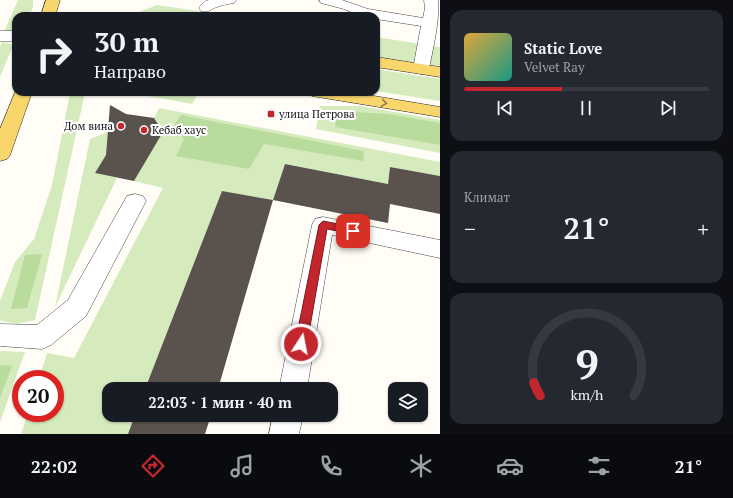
<!DOCTYPE html>
<html lang="ru">
<head>
<meta charset="utf-8">
<style>
	:root { --surface:#171b24; --page:#242831; --text:#f1f3f6; --muted:#9ea1a6; --line:#363941; --accent:#c4262e }
	body { margin:0; font-family:"PT Serif",serif; background:var(--page); color:var(--text); height:100vh; display:flex; flex-direction:column; font-size:15px; white-space:nowrap }
	* { box-sizing:border-box; margin:0 }
	p { font-size:13px; color:var(--muted) }
	.icon { flex:none; width:22px; height:22px; fill:none; stroke:currentColor; stroke-width:2; stroke-linecap:round; stroke-linejoin:round }
	.map { position:relative; flex:1; overflow:hidden }
	.details { display:flex; flex-direction:column; gap:10px; padding:10px; background:#0d0f14; width:293px }
	.details>* { flex:none }
	.top-card { position:absolute; left:12px; top:12px; width:368px; height:84px; border-radius:12px; box-shadow:0 1px 3px #0004; background:#171b24; color:var(--text); overflow:hidden }
	.tools { position:absolute; left:388px; top:382px; display:grid; gap:8px }
	.tools a { display:grid; place-items:center; width:40px; height:40px; border-radius:8px; background:var(--surface); box-shadow:0 1px 3px #0004; font-size:20px }
	.speed { position:absolute; left:12px; top:370px; display:flex; gap:8px; font-size:20px; font-weight:700; text-align:center }
	.speed>* { display:grid; place-content:center; width:52px; height:52px; border-radius:50%; background:var(--surface); box-shadow:0 1px 3px #0004; line-height:1 }
	.speed .limit { border:6px solid #d22; background:#fff; color:#111 }
	.pin { position:absolute; display:grid; place-items:center; width:34px; height:34px; color:#fff; margin:-17px; border-radius:8px; box-shadow:0 2px 6px #0006 }
	.me { position:absolute; width:44px; margin:-22px; rotate:11deg; stroke-linejoin:round; filter:drop-shadow(0 0 3px #0008) }
	.turn { display:flex; align-items:center; gap:14px; height:84px; padding:0 16px; font-size:18px }
	.turn .icon { width:52px; height:52px; stroke-width:2.5 }
	.turn b { display:block; font-size:28px; line-height:34px }
	.big { font-size:30px; font-weight:700; line-height:1.1 }
	.details .card { flex:1; display:flex; flex-direction:column; justify-content:center; gap:6px; min-width:0; padding:0 14px; border-radius:12px; background:var(--page) }
	.details .dial { align-items:center; gap:0 }
	.dial svg { height:104px; overflow:visible; fill:none; stroke:var(--line); stroke-width:7; stroke-linecap:round; text-anchor:middle }
	.dial text { fill:var(--text); stroke:none }
	.song { display:flex; align-items:center; gap:12px }
	.cover { width:48px; height:48px; border-radius:6px; background:linear-gradient(135deg,hsl(40 70% 55%),hsl(170 70% 35%)) }
	.played { height:4px; border-radius:2px; background:linear-gradient(90deg,var(--accent) 40%,var(--line) 40%) }
	.keys { display:flex; justify-content:space-around; direction:ltr }
	.heat { display:flex; justify-content:space-between; align-items:center; font-size:22px; direction:ltr }
	.trip { position:absolute; left:102px; top:382px; width:236px; height:40px; border-radius:12px; background:var(--surface); box-shadow:0 1px 3px #0004; font-weight:700; line-height:40px; text-align:center }
	.tab-bar { display:flex; height:64px; justify-content:space-around; align-items:center; background:#090b0e; color:var(--muted) }
	.tab-bar .icon { width:28px; height:28px }
	.tab-bar .current { color:var(--accent) }
	.tab-bar b { font-size:18px; color:var(--text) }
	main { display:flex; flex:1; min-height:0 }
	.map>svg:first-child { display:block }
	.green { fill:#d5ebbd }
	.forest { fill:#b9dc9c }
	.building { fill:#5a524d }
	.lines { fill:none; stroke-linecap:round; stroke-linejoin:round }
	.minor-casing { stroke:#444; stroke-width:1 }
	.major-casing { stroke:#222; stroke-width:1 }
	.minor { fill:#fff; fill-rule:evenodd }
	.major { fill:#f9d66b; fill-rule:evenodd }
	.oneway { stroke:#917d42 }
	.route { fill:#c4262e; stroke:#7f191e }
	.poi-dot { fill:#c4262e; stroke:#fff; stroke-width:1.5 }
	.labels { text-anchor:middle; dominant-baseline:central; stroke-width:4; stroke-linejoin:round; paint-order:stroke }
	.poi-label { font-size:11px; fill:#111; stroke:#fff; text-anchor:start }
</style>
</head>
<body>
<main>
<div class="map">
<svg width="440" height="434" viewBox="0 0 440 434">
	<rect width="100%" height="100%" fill="#fffdf5"/>
	<!-- green -->
	<path class="green" d="M18 0H33V7L29 16H16V31L4 32Z
		M157 5 231 16H129Z
		M376 37 440 47V66L376 57Z
		M2 42 11 44 12 48 0 77V47Z
		M376 69 440 79V101L376 91Z
		M126 92H199L192 104Z
		M70 93H85L35 320 17 324 2 321 0 320V301L15 262 34 239 52 185Z
		M320 106H360L440 120V153L316 129Z
		M159 108 440 162V176L390 167 388 184 285 164 273 200 222 191 145 389H109V415H135L128 434H21L28 413H55V379H39L47 353 74 358 163 188 134 181 163 132 154 118Z
		M108 132 106 155 95 173 117 178 55 307 90 139Z
		M2 351 25 352 0 422V352Z"/>
	<!-- forest -->
	<path class="forest" d="M337 111 388 114 440 123V145L335 127Z
		M181 115 364 151 363 161 264 144 249 169 176 156 184 139 174 125Z
		M42 254 27 308 11 309 25 255Z
		M0 365 12 366 0 398Z"/>
	<!-- building -->
	<path class="building" d="M110 105 126 114 154 118 163 132 134 181 95 173 106 155Z
		M285 164 388 184 390 167 440 176V214L390 204 388 223 273 200Z
		M222 191 273 200 218 389H145Z
		M135 415H211L205 434H128Z"/>
	<g class="lines">
		<!-- minor casing -->
		<g class="minor-casing">
			<path id="minor" d="M209 0H236L234 3C228 4 222 5 217 7 210 9 209 13 201 11L199 8C202 4 204 1 209 0Z
				M319 0H342L368 9 423 18 425 8 424 0H438C440 20 433 48 429 69L427 72 421 74 415 72 413 69 421 26 376 19V16H360L344 9 321 3Z
				M0 31H16V41H0Z
				M135 194 143 196 146 201 86 316 51 345 42 349 0 346V324L37 325 68 300 127 196Z
				M323 217 440 240V258L332 235 307 389H279L312 225 315 219Z
				M273 415H303L299 434H269Z"/>
		</g>
		<!-- major casing -->
		<g class="major-casing">
			<path id="major" d="M46 0H60L55 16H41Z
				M376 57 440 67V77L376 67Z
				M16 90V92H32L10 155 7 159 0 161V129Z
				M309 92H350L440 107V117L318 97 312 96Z"/>
		</g>
		<!-- minor -->
		<use href="#minor" class="minor"/>
		<!-- major -->
		<use href="#major" class="major"/>
	</g>
	<!-- one-way arrows -->
	<defs><path id="oneway-chevron" d="M-2-3.5L2.5 0L-2 3.5" fill="none" stroke-width="1.6" stroke-linecap="round" stroke-linejoin="round"/></defs>
	<use class="oneway" href="#oneway-chevron" transform="translate(384 103) rotate(9)"/>
	<!-- route -->
	<path class="route" d="M323 221 353 227 357 231 353 234 327 229 307 344 305 348 301 349 297 348 295 344 319 225Z"/>
	<!-- markers -->
	<g class="poi-dot">
		<rect x="267" y="110" width="8" height="8" rx="2"/>
		<circle cx="121" cy="126" r="4"/>
		<circle cx="144" cy="130" r="4"/>
	</g>
	<g class="labels">
		<!-- poi labels -->
		<g class="poi-label">
			<text x="279" y="114">улица Петрова</text>
			<text x="113" y="126" text-anchor="end">Дом вина</text>
			<text x="152" y="130">Кебаб хаус</text>
		</g>
	</g>
</svg>
<div class="tools">
<a><svg class="icon" aria-label="layers" viewBox="0 0 24 24"><path d="M12 4l9 5-9 5-9-5zM3 14l9 5 9-5"/></svg></a>
</div>
<div class="speed"><div class="limit">20</div></div>
<div class="pin" style="left:353px;top:231px;background:#d93025"><svg class="icon" aria-label="arrive" viewBox="0 0 24 24"><path d="M6 21V4h12l-3 4 3 4H6"/></svg></div>
<svg class="me" style="left:301px;top:344px" viewBox="-20 -20 40 40"><circle r="17" fill="#c4262e" stroke="#fff" stroke-width="3"/><path d="M0-11L8 9 0 5-8 9z" fill="#fff"/></svg>
<div class="trip">22:03 · 1 мин · 40 m</div>
<div class="top-card">
<div class="turn"><svg class="icon" aria-label="right" viewBox="0 0 24 24"><path d="M7 20v-9h11M14 6l5 5-5 5"/></svg><div><b>30 m</b>Направо</div></div>
</div>
</div>
<section class="details">
<div class="card">
<div class="song"><i class="cover"></i><div><b>Static Love</b><p>Velvet Ray</p></div></div>
<div class="played"></div>
<div class="keys"><svg class="icon" aria-label="previous" viewBox="0 0 24 24"><path d="M18 5L8 12l10 7zM5 5v14"/></svg><svg class="icon" aria-label="pause" viewBox="0 0 24 24"><path d="M8 5v14M16 5v14"/></svg><svg class="icon" aria-label="next" viewBox="0 0 24 24"><path d="M6 5l10 7-10 7zM19 5v14"/></svg></div>
</div>
<div class="card"><p>Климат</p>
<div class="heat"><a>−</a><b class="big">21°</b><a>+</a></div>
</div>
<div class="card dial"><svg viewBox="0 0 100 80">
<path d="M14 69A42 42 0 1 1 86 69"/>
<path d="M14 69A42 42 0 0 1 9 59" stroke="#c4262e"/>
<text x="50" y="56" font-size="32" font-weight="700">9</text>
<text x="50" y="72" font-size="11">km/h</text>
</svg></div>
</section>
</main>
<nav class="tab-bar">
<b>22:02</b>
<svg class="icon current" aria-label="directions" viewBox="0 0 24 24"><path d="M12 3l9 9-9 9-9-9zM9 14v-3h6M13 9l2 2-2 2"/></svg>
<svg class="icon" aria-label="music" viewBox="0 0 24 24"><path d="M9 18V5l10-2v13"/><circle cx="6" cy="18" r="3"/><circle cx="16" cy="16" r="3"/></svg>
<svg class="icon" aria-label="phone" viewBox="0 0 24 24"><path d="M5 4h4l2 5-3 2q2 4 5 5l2-3 5 2v4C11 20 4 13 5 4z"/></svg>
<svg class="icon" aria-label="climate" viewBox="0 0 24 24"><path d="M12 3v18M4 7l16 10M4 17L20 7"/></svg>
<svg class="icon" aria-label="car" viewBox="0 0 24 24"><path d="M5 17H2v-5l4-1 3-4h7l3 4 3 1v5h-3M9 17h6M6 11h13"/><circle cx="7" cy="17" r="2"/><circle cx="17" cy="17" r="2"/></svg>
<svg class="icon" aria-label="filters" viewBox="0 0 24 24"><path d="M4 7h16M4 17h16"/><circle cx="9" cy="7" r="2"/><circle cx="15" cy="17" r="2"/></svg>
<b>21°</b>
</nav>
</body>
</html>
